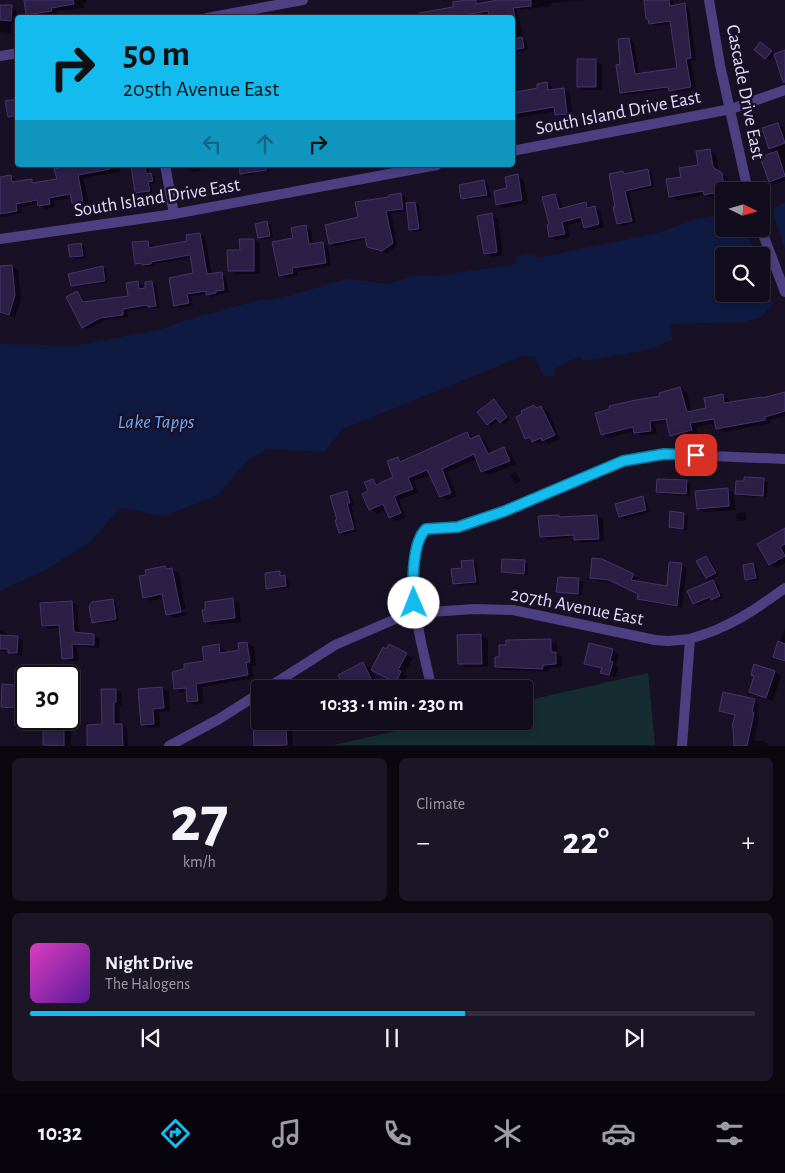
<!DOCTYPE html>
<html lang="en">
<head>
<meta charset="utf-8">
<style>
	:root { --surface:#120d1c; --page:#1b1625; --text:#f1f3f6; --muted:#9c9ca3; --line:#312d3b; --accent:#14bbee }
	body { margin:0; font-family:"Alegreya Sans",sans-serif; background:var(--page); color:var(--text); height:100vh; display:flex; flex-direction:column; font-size:19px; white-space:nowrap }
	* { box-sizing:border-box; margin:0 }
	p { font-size:16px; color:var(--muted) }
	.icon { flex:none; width:28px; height:28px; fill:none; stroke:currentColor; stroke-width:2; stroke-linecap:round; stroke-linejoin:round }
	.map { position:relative; height:746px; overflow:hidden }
	.panel { display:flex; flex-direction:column; gap:12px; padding:12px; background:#0a070f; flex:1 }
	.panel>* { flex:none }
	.hud { position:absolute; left:15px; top:15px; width:500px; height:152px; border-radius:5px; box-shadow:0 2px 8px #0003,0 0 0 1px var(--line); background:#14bbee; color:#111; overflow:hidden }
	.needle { width:32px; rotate:95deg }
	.buttons { position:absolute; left:715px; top:182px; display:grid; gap:10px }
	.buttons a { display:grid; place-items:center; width:55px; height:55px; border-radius:5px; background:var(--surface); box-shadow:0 2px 8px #0003,0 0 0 1px var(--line); font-size:25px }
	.speed { position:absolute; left:15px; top:665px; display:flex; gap:10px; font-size:25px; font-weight:700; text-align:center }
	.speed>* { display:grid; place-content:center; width:65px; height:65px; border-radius:50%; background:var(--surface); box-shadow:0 2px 8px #0003,0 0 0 1px var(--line); line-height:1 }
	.speed .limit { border:2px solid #111; border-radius:8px; background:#fff; color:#111 }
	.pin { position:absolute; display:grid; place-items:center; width:42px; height:42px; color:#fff; margin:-21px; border-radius:10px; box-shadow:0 2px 8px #0006 }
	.me { position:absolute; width:55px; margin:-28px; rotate:359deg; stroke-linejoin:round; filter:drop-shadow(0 0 4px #0008) }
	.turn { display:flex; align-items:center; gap:18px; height:105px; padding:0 25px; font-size:22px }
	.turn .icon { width:65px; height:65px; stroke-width:2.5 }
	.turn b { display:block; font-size:35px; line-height:42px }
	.lanes { display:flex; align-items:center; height:48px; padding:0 25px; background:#0003; justify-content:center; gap:25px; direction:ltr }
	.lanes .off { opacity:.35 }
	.big { font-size:38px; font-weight:600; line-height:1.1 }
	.panel .tile { flex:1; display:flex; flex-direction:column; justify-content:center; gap:8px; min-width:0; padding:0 18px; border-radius:8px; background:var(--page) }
	.panel .dial { align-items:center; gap:0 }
	.dial b { font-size:65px; line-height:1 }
	.song { display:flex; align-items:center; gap:15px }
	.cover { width:60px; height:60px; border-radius:8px; background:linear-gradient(135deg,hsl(310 70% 55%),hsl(270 70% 35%)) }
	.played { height:5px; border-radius:2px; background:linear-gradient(90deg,var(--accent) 60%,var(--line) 60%) }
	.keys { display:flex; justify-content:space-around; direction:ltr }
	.heat { display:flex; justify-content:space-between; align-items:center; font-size:28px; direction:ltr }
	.panel .tiles { flex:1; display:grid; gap:12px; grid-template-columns:1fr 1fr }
	.tile:last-child { grid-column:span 2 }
	.trip { position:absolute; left:251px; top:680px; width:282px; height:50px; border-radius:5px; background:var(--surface); box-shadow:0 2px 8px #0003,0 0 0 1px var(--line); font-weight:600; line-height:50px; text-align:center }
	.menu { display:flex; height:80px; justify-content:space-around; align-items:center; background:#07050b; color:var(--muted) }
	.menu .icon { width:35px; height:35px }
	.menu .active { color:var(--accent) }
	.menu b { font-size:22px; color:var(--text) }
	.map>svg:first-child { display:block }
	.green { fill:#152d30 }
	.water { fill:#0e1a42 }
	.shadow { fill:#0007 }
	.building { fill:#2c1f46; stroke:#473270 }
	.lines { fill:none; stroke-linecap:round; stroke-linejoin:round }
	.minor { stroke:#4b4082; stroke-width:10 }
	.route-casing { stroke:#0d7a9b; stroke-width:12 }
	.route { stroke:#14bbee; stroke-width:9 }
	.labels { text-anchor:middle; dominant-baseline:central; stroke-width:5; stroke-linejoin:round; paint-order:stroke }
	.street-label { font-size:19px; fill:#e2d9fc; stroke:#181126 }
	.water-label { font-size:20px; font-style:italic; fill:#6fa5f5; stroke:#181126 }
</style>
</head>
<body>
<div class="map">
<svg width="785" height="746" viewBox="0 0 785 746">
	<rect width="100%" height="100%" fill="#181126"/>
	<!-- green -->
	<path class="green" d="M648 673 655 745H334L439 721H525V701Z"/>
	<!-- water -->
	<path class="water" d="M785 202V249L773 214 775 208Z
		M717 215 724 216V229H746L756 256H724V294H761V272L773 304 761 317 746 322 670 324 672 340 647 350 583 361 579 356 554 369V376H543L535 357 523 356 342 429 324 452 267 449 248 460 218 495 164 516 120 508 91 541 47 569 0 591V344L74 346 159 330 184 321 260 300H274L347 279 388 284 408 277 422 275 435 276 516 264 515 257 534 253 537 258 658 233 696 219Z"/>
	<!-- shadow -->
	<path class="shadow" d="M25 0H86V3H84L85 8 57 11V14L32 18 28 15Z
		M475 0 480 3V5L504 0H584L551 3V6L517 10 523 39 526 41 528 50 519 52 514 50 512 42V18L490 14 466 18H426Z
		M645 0H673L674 6 684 5 689 8 696 60 691 61 696 89 675 93 670 89 626 95 621 92 622 65 629 39 634 42 639 75 679 69 672 24 655 26 650 23V20L647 19Z
		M0 6 11 7 17 10 16 23H12L11 33 0 32Z
		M765 46 775 54 770 60 766 58Z
		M595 61 602 64V90H585L578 86Z
		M547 84 553 87V90L564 89 570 93 573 117 563 118 556 114V111L515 118 512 117V94L539 89Z
		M778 124 783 127 785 132V181L775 184 770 181 773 154 764 129Z
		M709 150 716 154 719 172 728 178 731 191H724V196L712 198 706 195 677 200 670 196 682 178 700 166Z
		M77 165H119L120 172 83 178 89 204 79 206 73 202 72 198 54 201 55 207 45 209 39 206V203L21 207 22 213 2 217 0 216V178L10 176 16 179 17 183 31 180 37 184 58 180Z
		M134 165H148L149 175 155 176 156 183 151 184 153 193 140 195 136 193Z
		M186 165H202V170L193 172 187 169Z
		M234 165H254L255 174 245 176 241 173V170L235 168Z
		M303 165H317L306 167Z
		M648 171 652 173 654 187 629 193 636 223 622 226 618 224 617 208 623 173 627 175Z
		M518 176 524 180 528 203 504 208 497 204Z
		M484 181 488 184 491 197 466 200 462 198Z
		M401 195 405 197 406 204 415 203 419 205 422 231 414 232 410 230 408 211 391 213 397 246 387 253 368 247 367 239 335 246 330 243 359 218 391 198Z
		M555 195 560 198 563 209 586 203 592 208 595 207 600 211 604 227 590 231 585 228 583 221 567 225 570 237 556 240 550 237V225Z
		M491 215 498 219 503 255 492 257 485 253Z
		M267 223 271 225 273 238 263 240 259 237Z
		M305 227 311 230 313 245 323 243 328 247 331 266 297 271 298 276 286 278 280 275 294 239Z
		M200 234 205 237 212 275 221 274 226 276 229 292 212 297 207 294 191 296 193 306 180 308 175 305 195 274 192 257 155 264V267H149L136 263 148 242 153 245V249L189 242Z
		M254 240 260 244V274H235L229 270 241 251Z
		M81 245 85 247 86 258 75 259 71 257Z
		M12 266 18 270 21 299 15 318 0 313V267Z
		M102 267 106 269 108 283 75 287 72 285Z
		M137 282 142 285 143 289H147L151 282 156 285 160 308 154 309 150 307 127 311 128 317 106 320 88 329 83 327 77 293 82 296 86 303 130 297Z
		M680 388 687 392 692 413 708 409 722 396 729 399V403L785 394V416L770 420 771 423 724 432 717 428 716 423 696 427 698 433 678 439 672 435 668 422 655 424 657 434 641 436 635 431 608 438 602 434 661 397Z
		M494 401 498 403 510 420 504 424 499 421 491 426 487 424Z
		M534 407 538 409 541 407 548 411 560 439 549 444 546 442 540 444 526 439 517 418Z
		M467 434 474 437 479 436 485 440 492 454 504 448 510 452 516 464 489 475 482 471 477 459 447 472 457 496 447 500 441 496 430 475 414 481 418 493 399 500 406 517 397 521 390 517 387 509 377 513 370 509 364 494 369 492 373 480 379 484 395 478 398 458 404 462Z
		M516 472 521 481 515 484 510 475Z
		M763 480 768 482 767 497 741 496 737 493Z
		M687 481 691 484 690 496 662 494 658 492Z
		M728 490 734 493 736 510 704 512 698 509Z
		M347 492 351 495 354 505H351L357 531 344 535 340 532Z
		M642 498 646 500 650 512 625 519 621 517 617 504Z
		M745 512 747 520 737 521 736 514Z
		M672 513 684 514 688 516 687 530 674 529 670 526Z
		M559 516 563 518 597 516 603 519 604 541 581 543 575 540V537L547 540 541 536Z
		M785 529V563L777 568 770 564Z
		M706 557 710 560 719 575 711 580 707 577Z
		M473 561 477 563 479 584 458 586 454 584 464 569Z
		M524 562 528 564V575L506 573 502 571Z
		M682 565 687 567 682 608 644 602 639 599 640 594 616 582 597 581 592 578 633 576 638 578 636 582 668 588Z
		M753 565 757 567 759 580 750 581 746 579Z
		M165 567 179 573 186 609 171 613V615L187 612V615L174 618 167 614 164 598 151 601 144 597 148 576Z
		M279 572 289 579 290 588 272 590 268 588Z
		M579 580 583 582 582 595 562 593 558 591Z
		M713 581 717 584 723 598 716 601 713 599 698 606 694 604Z
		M112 600 116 602 119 621 97 624 93 622Z
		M232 600 239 603 241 622 211 625 205 621Z
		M72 602 77 605 79 634 94 635 100 638 99 648 77 646 78 661H69L63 658 61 628 49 629 43 626Z
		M785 629V662L774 657Z
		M0 630 7 633 6 637H18L23 641 22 656 15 655 9 651H0Z
		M459 636H481L488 639V667H466L459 663Z
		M550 640 557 644V654L562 657V667L549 668V672L503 670 496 667Z
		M247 643 254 647 256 666H252L254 678 202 687 204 704 195 705 188 702 187 692H181L175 689 205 662 219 646 225 649 226 653 241 651Z
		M389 646 413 658 404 674 407 676 402 685 379 673Z
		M612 650 619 654 616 665 618 667 616 678 602 672 603 669 586 663Z
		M363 663 370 667 380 689H346Z
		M775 672 781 676 773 701 751 692Z
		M50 675H64L66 676H50Z
		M69 678 70 679 71 746H47L44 744 51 719H69Z
		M322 681 328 685 330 689H306Z
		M3 685 16 686 20 688 19 710 6 709 2 706Z
		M162 688 169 692 170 711 159 712 160 727 149 728 142 724 139 690Z
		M116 690 121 693 122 705H119L120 725 127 728 128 746H89L104 726Z
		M754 701 759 703 757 716 759 717 754 741H763L768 744V746H736V716L720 711Z
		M255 718H260V721H292L293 746 256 745Z"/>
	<!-- building -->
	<path class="building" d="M24 0H73L74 4 51 8 52 11 26 15Z
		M467 0H476V4L498 0H531V6L513 8 515 18H489L488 11 447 18H420L419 13 453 7V2Z
		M644 0H669L670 6 685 3 691 58 686 59 691 87 669 91 668 87 620 93 616 65 620 64 618 39 629 38 635 74 677 68 670 21 649 24 648 19H646Z
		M0 5H12L11 21 0 20Z
		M522 37 524 48 512 50V39Z
		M760 42 772 51 765 59 754 50Z
		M785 50V82H783L774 54Z
		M577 59H596V87H577Z
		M547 82 548 90 564 88 567 114 555 115 554 107 512 114V93L537 88V84Z
		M18 99V115L8 117 5 101Z
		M778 123 785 143 769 149 762 128Z
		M710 149 713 167 722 173 725 191 704 195 703 191 669 197 666 179 681 177 679 168 698 165 696 151Z
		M777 151 785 176 769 182 760 157Z
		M71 165H110V169L78 175 83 201 72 203 70 194 49 198 50 204 38 206 37 200 16 204 17 211 0 214V177L11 175 12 182 32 179V183L57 179 54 169Z
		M131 165H145L146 174 151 173 153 181 148 182 150 191 135 193Z
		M239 165H266V170L240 174Z
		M648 169 651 185 625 191 632 221 617 224 613 207H615L609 174 623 171 624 174Z
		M518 174 522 200 496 205 494 191 507 188 505 177Z
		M484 180 487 195 461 199 459 185Z
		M401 193 403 209 386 211 393 243 382 251 367 247 365 237 329 244 325 225 358 217 355 202 389 197V195Z
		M555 194 559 209 586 202 587 208 595 206 599 224 584 228 581 217 562 222 565 234 549 237 547 225 549 224 542 197Z
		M415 202 419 229 409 230 406 203Z
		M492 213 497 252 484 254 477 216Z
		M267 221 270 236 258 238 255 224Z
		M306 225 309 244 323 242 326 263 292 268 293 273 279 276 272 242 293 238 291 228Z
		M200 233 207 274 222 272 224 290 216 291V293L206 295V291L187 294 189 303 174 306 169 278 193 273 190 255 151 262V264L142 265V263L135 264 132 242 148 241 149 248 187 241 186 235Z
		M239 239H254V271H228L227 250H240Z
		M81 243 83 256 70 257 68 245Z
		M12 265 15 295 9 315 0 312V266Z
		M103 266 105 281 71 286 68 274Z
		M138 281 139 289 145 288V282L152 281 156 306 148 307 147 305 123 309V315L100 318 82 328 66 297 77 291 83 302 128 296 126 283Z
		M680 387 687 412 706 408 704 398 723 394 724 403 762 397V398L785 392V411L765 417V420L716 429 714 419 690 423 692 430 670 436 666 419 650 421 651 431 634 433 633 427 601 435 595 413 610 409 609 406 636 400 660 396 659 393Z
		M494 399 507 417 500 423 496 418 487 425 477 412Z
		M534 405 536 408 541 406 555 435 542 441 541 438 532 442 530 437 525 439 516 417 522 414 521 411Z
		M467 432 470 439 479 435 488 454 504 447 510 461 481 472 474 454 442 469 451 493 440 497 427 470 408 478 413 489 394 496 401 513 389 518 383 504 369 510 362 494 368 491 364 482 373 479 376 485 393 477 387 461 398 457 400 462Z
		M744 477 764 478 763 496 735 494 736 481H744Z
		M657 479 687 480 686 494 656 492Z
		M728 488 729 506 697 509 695 491Z
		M347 491 350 503H347L354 529 339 533 335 520H337L330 496Z
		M643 496 646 510 619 517 615 504Z
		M670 511 684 513 683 529 669 527Z
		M559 515V517L597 515 599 539 574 540V535L540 537 538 516Z
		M785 528V544L780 547 785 556 769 565 757 544Z
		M706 556 716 573 706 578 696 561Z
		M592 558 602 559 634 574 631 580 667 586 669 562 682 563 677 606 637 599 638 594 609 580 590 578Z
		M502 559 525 560 524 574 501 572Z
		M473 560 476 582 453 584 451 569 462 568 461 561Z
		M753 563 756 578 745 580 743 565Z
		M165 566 166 569 172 568 181 612 166 615 162 594 143 598 139 576 146 575 145 570Z
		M280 571V576L285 575 286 586 266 589 265 573Z
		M558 577 579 578 578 594 556 592Z
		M713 580 720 596 711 600 710 597 693 604 687 591Z
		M233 598 235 618 204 622 202 610H205V602Z
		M113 599 116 619 92 623 89 606 92 602Z
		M72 601 74 632 94 634V645L72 644 73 658 62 659 59 625 42 626 40 603Z
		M481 634 482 664H458L457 635Z
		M0 635 18 636 17 653H8V649H0Z
		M551 639V652H556V664L543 665V669L495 667V657H499V645H506V640Z
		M778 641 785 644V661L773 657Z
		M247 642 250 662 246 663 248 675 196 684 198 701 187 702 186 688 174 689 172 672 184 669V664L204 661 202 647 219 644 220 653 239 650 238 643Z
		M589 643 613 649 610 661 613 662 609 675 600 673 602 668 584 664Z
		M389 644 407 653 398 670 401 671 396 683 371 670 383 647 386 649Z
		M363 662 376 689H345L338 675Z
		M754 664 775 671 766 698 749 692 754 676 751 675Z
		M2 684 16 685 15 708 1 707Z
		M162 687 164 708 153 709 154 724 141 725 138 689Z
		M101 689H116V702L114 703V724H122L123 746H87V725L102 724Z
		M723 692 755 699 752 712 754 713 747 746H734L733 727H732L735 715 719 711Z
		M49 719H64V746L43 745V724H49Z
		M253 721H286L287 745 254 746Z"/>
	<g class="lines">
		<!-- minor -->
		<path class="minor" d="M709 0 720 65 748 191
			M207 18 303 0
			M0 56 18 53
			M512 151 731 109 785 90
			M165 165 174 214
			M761 229 785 292
			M0 239 174 214 437 165
			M266 689 335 645 400 617 415 613 474 609 513 610 655 640 668 641 690 639
			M432 689C421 642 409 603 416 554 418 544 418 536 426 529L458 527 505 511 623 461 664 454 785 459
			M169 746 219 719 260 693
			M682 746 690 639C700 635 711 633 720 628 744 618 764 603 785 588"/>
	</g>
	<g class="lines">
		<!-- route casing -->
		<g class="route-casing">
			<path id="route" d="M414 603C412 584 412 542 426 529L458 527 505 511 623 461 664 454 696 455"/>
		</g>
		<!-- route -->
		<use href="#route" class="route"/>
	</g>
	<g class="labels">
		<!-- street labels -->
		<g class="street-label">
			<text transform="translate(745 92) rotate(79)">Cascade Drive East</text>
			<text transform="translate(618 113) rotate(-11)">South Island Drive East</text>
			<text transform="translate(157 198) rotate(-9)">South Island Drive East</text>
			<text transform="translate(577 607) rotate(11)">207th Avenue East</text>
		</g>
		<!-- water labels -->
		<g class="water-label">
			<text x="156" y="422">Lake Tapps</text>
		</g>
	</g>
</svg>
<div class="buttons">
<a><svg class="needle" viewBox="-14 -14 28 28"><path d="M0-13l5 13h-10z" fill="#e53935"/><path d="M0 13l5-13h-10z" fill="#9c9ca3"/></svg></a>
<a><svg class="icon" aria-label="search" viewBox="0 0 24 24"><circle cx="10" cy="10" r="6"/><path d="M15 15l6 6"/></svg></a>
</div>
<div class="speed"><div class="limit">30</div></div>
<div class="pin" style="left:696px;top:455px;background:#d93025"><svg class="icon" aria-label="arrive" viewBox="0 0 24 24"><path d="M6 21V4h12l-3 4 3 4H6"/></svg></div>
<svg class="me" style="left:414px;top:603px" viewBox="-20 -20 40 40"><circle r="19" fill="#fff"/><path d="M0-13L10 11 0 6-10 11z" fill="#14bbee"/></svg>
<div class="trip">10:33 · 1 min · 230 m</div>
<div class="hud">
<div class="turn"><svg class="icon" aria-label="right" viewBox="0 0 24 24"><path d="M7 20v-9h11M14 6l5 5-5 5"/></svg><div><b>50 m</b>205th Avenue East</div></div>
<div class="lanes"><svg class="icon off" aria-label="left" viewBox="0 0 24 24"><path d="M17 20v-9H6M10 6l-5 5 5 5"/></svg><svg class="icon off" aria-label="ahead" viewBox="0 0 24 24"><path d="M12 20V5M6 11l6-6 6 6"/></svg><svg class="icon" aria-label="right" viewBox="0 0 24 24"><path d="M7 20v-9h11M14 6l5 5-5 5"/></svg></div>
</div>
</div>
<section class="panel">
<div class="tiles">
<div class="tile dial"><b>27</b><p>km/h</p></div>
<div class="tile"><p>Climate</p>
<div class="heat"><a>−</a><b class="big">22°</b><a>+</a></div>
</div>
<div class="tile">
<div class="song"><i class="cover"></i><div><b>Night Drive</b><p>The Halogens</p></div></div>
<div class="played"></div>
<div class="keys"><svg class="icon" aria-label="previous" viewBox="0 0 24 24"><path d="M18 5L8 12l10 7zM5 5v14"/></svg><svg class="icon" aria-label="pause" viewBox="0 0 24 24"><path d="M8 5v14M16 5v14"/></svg><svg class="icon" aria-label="next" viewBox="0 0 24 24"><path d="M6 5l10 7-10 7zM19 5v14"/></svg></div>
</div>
</div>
</section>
<nav class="menu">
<b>10:32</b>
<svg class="icon active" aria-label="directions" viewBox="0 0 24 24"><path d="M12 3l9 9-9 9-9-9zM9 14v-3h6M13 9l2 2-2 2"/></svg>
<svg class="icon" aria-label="music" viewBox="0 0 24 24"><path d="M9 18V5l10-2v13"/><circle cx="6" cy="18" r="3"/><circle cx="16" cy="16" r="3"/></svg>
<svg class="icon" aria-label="phone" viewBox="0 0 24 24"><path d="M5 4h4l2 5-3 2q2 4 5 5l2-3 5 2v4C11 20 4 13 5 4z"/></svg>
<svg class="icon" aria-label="climate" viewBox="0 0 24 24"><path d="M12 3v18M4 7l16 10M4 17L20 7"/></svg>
<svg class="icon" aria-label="car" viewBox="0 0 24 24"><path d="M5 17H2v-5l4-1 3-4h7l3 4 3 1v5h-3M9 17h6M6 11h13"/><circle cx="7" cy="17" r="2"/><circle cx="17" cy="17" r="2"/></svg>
<svg class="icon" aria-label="filters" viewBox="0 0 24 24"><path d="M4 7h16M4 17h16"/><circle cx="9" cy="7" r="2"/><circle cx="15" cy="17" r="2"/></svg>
</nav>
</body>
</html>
